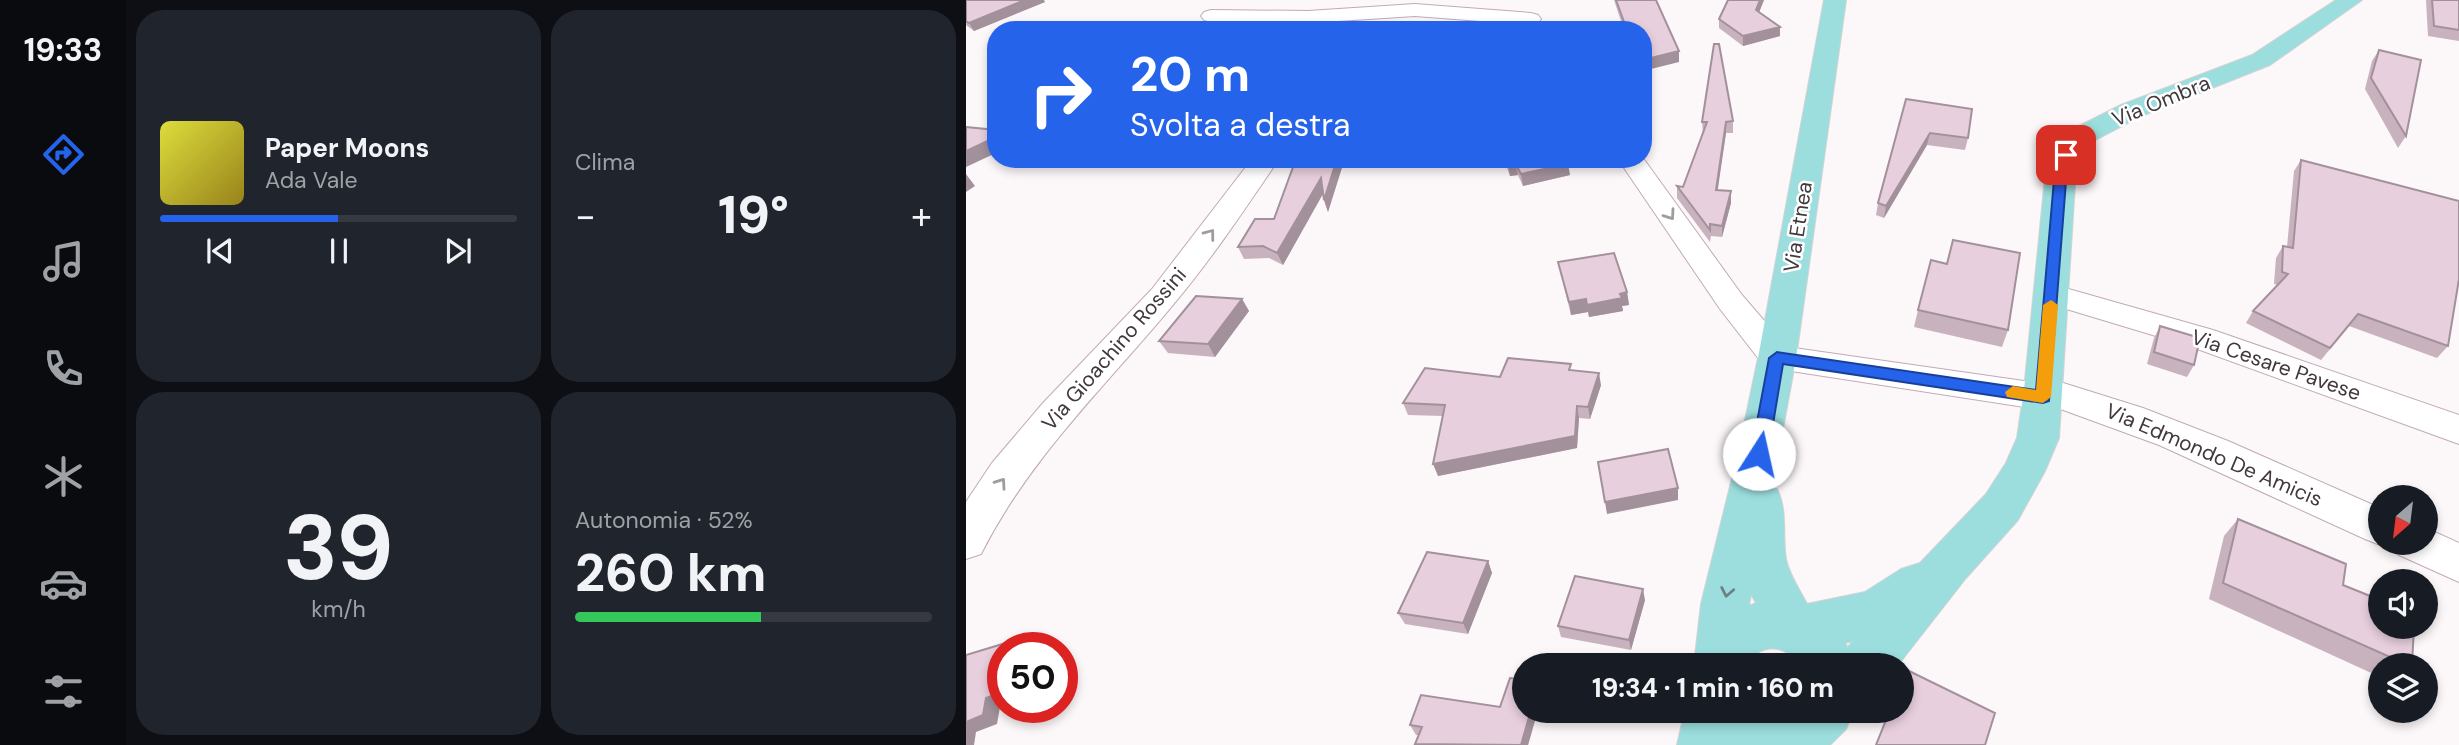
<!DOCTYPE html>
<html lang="it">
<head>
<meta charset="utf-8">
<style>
	:root { --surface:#171b24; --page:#20242c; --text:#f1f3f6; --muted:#9ea1a6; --line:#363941; --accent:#2563eb }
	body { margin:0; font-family:"DM Sans",sans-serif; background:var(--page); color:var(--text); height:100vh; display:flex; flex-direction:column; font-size:26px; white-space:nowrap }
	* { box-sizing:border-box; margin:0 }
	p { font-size:23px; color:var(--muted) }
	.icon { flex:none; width:38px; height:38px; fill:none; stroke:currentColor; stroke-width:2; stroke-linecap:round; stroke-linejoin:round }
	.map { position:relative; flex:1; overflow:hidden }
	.side { display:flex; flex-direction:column; gap:10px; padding:10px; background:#0d0f14; width:840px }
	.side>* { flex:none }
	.hud { position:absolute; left:21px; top:21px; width:665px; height:147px; border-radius:28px; box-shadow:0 4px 10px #0003; background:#2563eb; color:#fff; overflow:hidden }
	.needle { width:46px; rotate:208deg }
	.controls { position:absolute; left:1402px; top:485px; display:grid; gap:14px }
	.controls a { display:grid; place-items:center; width:70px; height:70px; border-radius:50%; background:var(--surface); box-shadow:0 4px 10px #0003; font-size:35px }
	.speed { position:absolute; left:21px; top:632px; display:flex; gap:14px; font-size:35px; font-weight:700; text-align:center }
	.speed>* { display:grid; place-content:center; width:91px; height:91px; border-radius:50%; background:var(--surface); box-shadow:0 4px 10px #0003; line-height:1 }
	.speed .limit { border:10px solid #d22; background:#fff; color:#111 }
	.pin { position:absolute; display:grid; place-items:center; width:60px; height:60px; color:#fff; margin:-30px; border-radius:14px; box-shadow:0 4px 10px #0006 }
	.me { position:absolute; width:77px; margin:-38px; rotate:10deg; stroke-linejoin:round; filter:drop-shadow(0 0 5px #0008) }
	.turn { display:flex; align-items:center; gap:24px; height:147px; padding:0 28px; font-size:32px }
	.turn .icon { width:91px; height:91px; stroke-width:2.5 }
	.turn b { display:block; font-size:49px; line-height:60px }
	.big { font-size:52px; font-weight:800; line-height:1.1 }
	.side .widget { flex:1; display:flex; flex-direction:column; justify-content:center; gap:10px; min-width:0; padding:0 24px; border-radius:28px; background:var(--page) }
	.side .dial { align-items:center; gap:0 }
	.dial b { font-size:91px; line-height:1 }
	.song { display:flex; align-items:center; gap:21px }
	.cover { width:84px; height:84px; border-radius:10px; background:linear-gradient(135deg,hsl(60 70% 55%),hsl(50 70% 35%)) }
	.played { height:7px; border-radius:4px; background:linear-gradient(90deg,var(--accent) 50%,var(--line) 50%) }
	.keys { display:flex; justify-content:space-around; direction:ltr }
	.heat { display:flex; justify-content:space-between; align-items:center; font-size:38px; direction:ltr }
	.charge { height:10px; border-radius:5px; background:linear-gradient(90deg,#34c759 52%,var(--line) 0) }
	.side .tiles { flex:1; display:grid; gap:10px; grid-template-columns:repeat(2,1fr) }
	.trip { position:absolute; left:546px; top:653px; width:402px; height:70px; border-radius:35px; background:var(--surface); box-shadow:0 4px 10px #0003; font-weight:800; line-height:70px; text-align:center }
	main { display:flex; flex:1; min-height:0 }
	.tab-bar { display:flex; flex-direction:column; width:126px; justify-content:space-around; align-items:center; background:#090b0e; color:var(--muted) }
	.tab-bar .icon { width:49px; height:49px }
	.tab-bar .current { color:var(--accent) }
	.tab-bar b { font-size:32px; color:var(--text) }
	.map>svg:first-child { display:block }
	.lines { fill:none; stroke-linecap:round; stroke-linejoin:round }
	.minor-casing { stroke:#c1aab7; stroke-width:2 }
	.major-casing { stroke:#d5d3d4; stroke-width:2 }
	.minor { fill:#fff; fill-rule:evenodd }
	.major { fill:#9bdedd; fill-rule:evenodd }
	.wall { fill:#c8b2be }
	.shaded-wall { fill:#a2919b }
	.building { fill:#e8cfdd; stroke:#a2919b; stroke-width:2 }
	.oneway { stroke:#a09c9e }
	.oneway2 { stroke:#6a8385 }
	.route { fill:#2563eb; stroke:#184099; stroke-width:2 }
	.slow { fill:#f59e0b }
	.labels { text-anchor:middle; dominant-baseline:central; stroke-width:5; stroke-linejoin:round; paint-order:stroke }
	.street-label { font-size:21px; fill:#42383d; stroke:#fff }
</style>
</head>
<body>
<main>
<nav class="tab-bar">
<b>19:33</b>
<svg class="icon current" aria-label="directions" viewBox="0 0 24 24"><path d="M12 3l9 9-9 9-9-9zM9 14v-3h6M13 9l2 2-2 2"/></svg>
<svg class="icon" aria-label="music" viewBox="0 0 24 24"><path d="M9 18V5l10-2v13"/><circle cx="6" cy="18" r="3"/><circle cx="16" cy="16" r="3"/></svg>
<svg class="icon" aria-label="phone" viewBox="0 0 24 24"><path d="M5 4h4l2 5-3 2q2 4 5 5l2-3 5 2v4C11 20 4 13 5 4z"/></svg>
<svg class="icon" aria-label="climate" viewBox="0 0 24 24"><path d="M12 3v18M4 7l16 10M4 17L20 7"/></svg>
<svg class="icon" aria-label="car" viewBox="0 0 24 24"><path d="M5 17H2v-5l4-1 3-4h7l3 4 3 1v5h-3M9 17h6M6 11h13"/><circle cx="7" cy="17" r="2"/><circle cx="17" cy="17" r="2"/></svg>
<svg class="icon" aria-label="filters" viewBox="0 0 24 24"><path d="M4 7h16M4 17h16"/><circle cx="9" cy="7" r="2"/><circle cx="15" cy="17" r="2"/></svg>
</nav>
<section class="side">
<div class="tiles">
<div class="widget">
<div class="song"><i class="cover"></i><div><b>Paper Moons</b><p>Ada Vale</p></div></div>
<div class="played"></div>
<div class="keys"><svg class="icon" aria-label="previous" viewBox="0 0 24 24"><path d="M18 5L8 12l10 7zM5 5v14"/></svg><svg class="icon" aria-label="pause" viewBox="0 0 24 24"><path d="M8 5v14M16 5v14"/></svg><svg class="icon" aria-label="next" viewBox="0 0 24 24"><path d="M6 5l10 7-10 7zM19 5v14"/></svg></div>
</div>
<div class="widget"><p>Clima</p>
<div class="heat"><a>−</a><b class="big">19°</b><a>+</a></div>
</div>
<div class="widget dial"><b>39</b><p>km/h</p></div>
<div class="widget"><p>Autonomia · 52%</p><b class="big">260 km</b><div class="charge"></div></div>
</div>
</section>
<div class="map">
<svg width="1493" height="745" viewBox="0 0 1493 745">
	<rect width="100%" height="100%" fill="#fcf7f9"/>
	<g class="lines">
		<!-- minor casing -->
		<g class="minor-casing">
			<path id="minor" d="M449 4 565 13 572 15 575 19 572 23 565 25 449 16 342 23 245 22 238 20 235 16 238 12 245 10 342 11Z
				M677 158 776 295 821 347 1065 382 1078 377 1177 408 1262 441 1414 508V542H1420L1414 545 1399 539 1193 445 1089 407 1077 410 799 367 754 309 652 159Z
				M286 159H313C279 209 245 260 206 306 138 388 64 457 15 554L0 559V502L26 463 77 403 186 289Z
				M1085 284 1247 330 1493 415V444L1223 346 1074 301 1069 294 1074 287Z
				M1460 528 1493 543V582L1433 555 1427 542H1460Z"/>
		</g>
		<!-- major casing -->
		<g class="major-casing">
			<path id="major" d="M858 0H880L830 358 806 488 811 489C822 511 816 535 820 559 823 575 834 590 841 604L899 592 935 569 954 563 1020 494 1040 463 1051 438 1058 390 1080 168 1097 137 1111 127 1155 105 1286 55 1370 0H1396L1304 65 1173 117 1131 139 1119 147 1110 168 1093 438 1079 471 1052 520 1000 578 932 665H835C818 643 795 643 778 665H725L729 656 735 604 772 454 792 358ZM785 594 790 603 783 606ZM887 641 882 647V648L879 643Z
				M719 710H888L880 729 864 745H711Z"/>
		</g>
		<!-- minor -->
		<use href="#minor" class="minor"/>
		<!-- major -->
		<use href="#major" class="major"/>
	</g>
	<!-- wall -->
	<path class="wall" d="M0 0 79 2 8 31 0 25Z
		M648 0H690L713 62 677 30H658Z
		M762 0H798L793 12 814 27V36L777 46 753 28V19Z
		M1460 0H1493V41L1462 36Z
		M1413 50 1440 136 1432 148 1399 89 1406 61Z
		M940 99 1002 138 999 150 961 145 918 218 910 215 912 203Z
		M767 121V133H760L751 190 765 191V203L756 237 745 236 744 242 711 198V186L717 187 737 134 736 122Z
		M538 159H600L604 175 557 186 552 175 544 176Z
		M1335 160 1482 346 1471 358 1383 326 1355 360 1280 323 1287 311 1312 285 1308 284 1310 258 1317 246 1321 247 1328 171Z
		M378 161 362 212 358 200 357 194 317 265 303 258 278 259 272 247 308 219Z
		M592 262 661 292 663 305 656 306 657 311 623 317 622 312 605 315Z
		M276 299 283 311 249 357 202 353 193 341Z
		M952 310 1042 330 1036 347 948 327Z
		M1194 326 1228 365 1221 377 1181 364 1188 338Z
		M606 370 635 385 624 419 613 418 611 448 472 476 477 416 442 415 437 403 534 377Z
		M1272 519 1377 585 1446 665H1414V677L1243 599 1258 536Z
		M522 561 526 573 502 634 439 624 432 613Z
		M679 600 665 650 595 637 592 626Z
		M534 707 572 710 562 745 449 744 453 735H450L444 725Z"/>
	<!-- shaded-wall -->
	<path class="shaded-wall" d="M59 0H78L79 2 8 31 3 23Z
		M794 0H798L790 20V10Z
		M814 27V36L777 46V36Z
		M713 51V62L677 71V60Z
		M760 122V133L750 202V190Z
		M964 133 961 145 918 218 920 206Z
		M30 137V153L0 167V151Z
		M371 159H386L378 161 362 212 358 200Z
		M549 163 552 175 544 176 542 165Z
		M602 164 604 175 557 186 555 174Z
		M0 174 9 186 0 192Z
		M355 178 359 190 317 265 311 253Z
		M765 191V203L756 237V226Z
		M661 292 663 305 656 306 657 311 623 317 621 305Z
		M276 299 283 311 249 357 242 344Z
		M620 299 622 312 605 315 603 302Z
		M633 373 635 385 624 419 622 407Z
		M611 406 613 418 611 448 472 476 467 464Z
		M712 488V500L641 514 639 502Z
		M522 561 526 573 502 634 497 623Z
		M677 589 679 600 665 650 663 640Z
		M43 642 51 648H42Z
		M37 678V706L34 707 31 724 10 732 8 745H0V722Z
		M565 710H572L562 745H555Z"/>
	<!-- building -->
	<path class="building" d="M0 0H59L3 23 0 21Z
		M650 0H690L713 51 677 60V30H661Z
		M762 0H794L790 10 814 27 777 36 753 19Z
		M1466 0H1493V30L1468 26Z
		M748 44H753L767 121 760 122 750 190 765 191 756 226 744 224V230L711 186 717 187 741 122H736Z
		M1413 50 1455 60 1440 136 1405 78Z
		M940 99 1006 109 1002 138 964 133 920 206 912 203Z
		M0 127 30 130V137L0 151Z
		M330 159H371L358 200 355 178 311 253 297 246 272 247 289 219H308Z
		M540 159H600L602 164 555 174 549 163 542 165Z
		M1335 160 1493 201V279L1482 346 1392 314 1364 348 1287 311 1322 274 1316 272 1317 246 1327 248Z
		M987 240 1054 253 1042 330 952 310 965 260 981 264Z
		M648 253 661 292 654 294 656 298 621 305 620 299 603 302 592 262Z
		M230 296 276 299 242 344 193 341Z
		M1194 326 1234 338 1228 365 1188 352Z
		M542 358 605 364 603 370 633 373 622 407 611 406 609 436 467 464 479 405 437 403 459 368 534 377Z
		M702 449 712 488 639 502 632 462Z
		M1272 519 1380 564 1377 585 1414 600V626H1448L1446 665H1442L1257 583Z
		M461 552 522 561 497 623 432 613Z
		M609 576 677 589 663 640 592 626Z
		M43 642 42 648H37V678L34 693 20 698 17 715 0 722V655Z
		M941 670 1029 713 1019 745H910L924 710H936V681Z
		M544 678 558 680V710H565L555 745 449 744 456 727 444 725 455 695 534 707Z"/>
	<!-- one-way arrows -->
	<defs><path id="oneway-chevron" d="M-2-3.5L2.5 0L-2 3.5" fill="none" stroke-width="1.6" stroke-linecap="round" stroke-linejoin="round" transform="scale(1.75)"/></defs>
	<g class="oneway">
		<use href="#oneway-chevron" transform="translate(704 215) rotate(55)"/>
		<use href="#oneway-chevron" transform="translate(244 234) rotate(-53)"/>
		<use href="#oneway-chevron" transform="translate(35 483) rotate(-55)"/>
	</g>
	<use class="oneway2" href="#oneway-chevron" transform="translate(761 592) rotate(101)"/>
	<!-- route -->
	<path class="route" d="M1100 151 1105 155 1101 168 1083 401 1077 403 817 364 802 454 799 459H787L785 454 803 358 811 352 1070 390 1089 168 1094 155Z"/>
	<!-- slow -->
	<path class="slow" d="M1085 300 1092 305 1085 397 1077 403 1041 397 1039 392 1047 386 1070 390 1077 305Z"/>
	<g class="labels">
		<!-- street labels -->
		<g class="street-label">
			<text transform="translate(1195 101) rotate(-22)">Via Ombra</text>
			<text transform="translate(832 227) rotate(-81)">Via Etnea</text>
			<text transform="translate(148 349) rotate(-49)">Via Gioachino Rossini</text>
			<text transform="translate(1310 365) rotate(19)">Via Cesare Pavese</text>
			<text transform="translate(1248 455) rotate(23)">Via Edmondo De Amicis</text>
		</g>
	</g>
</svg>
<div class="controls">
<a><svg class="needle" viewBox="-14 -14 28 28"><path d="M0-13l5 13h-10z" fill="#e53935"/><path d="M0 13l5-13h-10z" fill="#9ea1a6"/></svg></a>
<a><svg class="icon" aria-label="sound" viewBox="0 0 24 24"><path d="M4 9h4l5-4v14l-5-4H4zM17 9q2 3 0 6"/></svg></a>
<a><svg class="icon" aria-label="layers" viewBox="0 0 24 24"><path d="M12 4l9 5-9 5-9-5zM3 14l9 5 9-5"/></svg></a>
</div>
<div class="speed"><div class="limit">50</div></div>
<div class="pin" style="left:1100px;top:155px;background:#d93025"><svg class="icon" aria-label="arrive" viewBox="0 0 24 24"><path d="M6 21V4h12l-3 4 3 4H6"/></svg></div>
<svg class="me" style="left:793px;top:454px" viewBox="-20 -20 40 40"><circle r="19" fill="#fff"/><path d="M0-13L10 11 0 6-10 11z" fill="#2563eb"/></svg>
<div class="trip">19:34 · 1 min · 160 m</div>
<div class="hud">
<div class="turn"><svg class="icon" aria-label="right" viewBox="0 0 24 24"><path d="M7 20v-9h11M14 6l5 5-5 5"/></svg><div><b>20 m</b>Svolta a destra</div></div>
</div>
</div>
</main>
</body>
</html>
